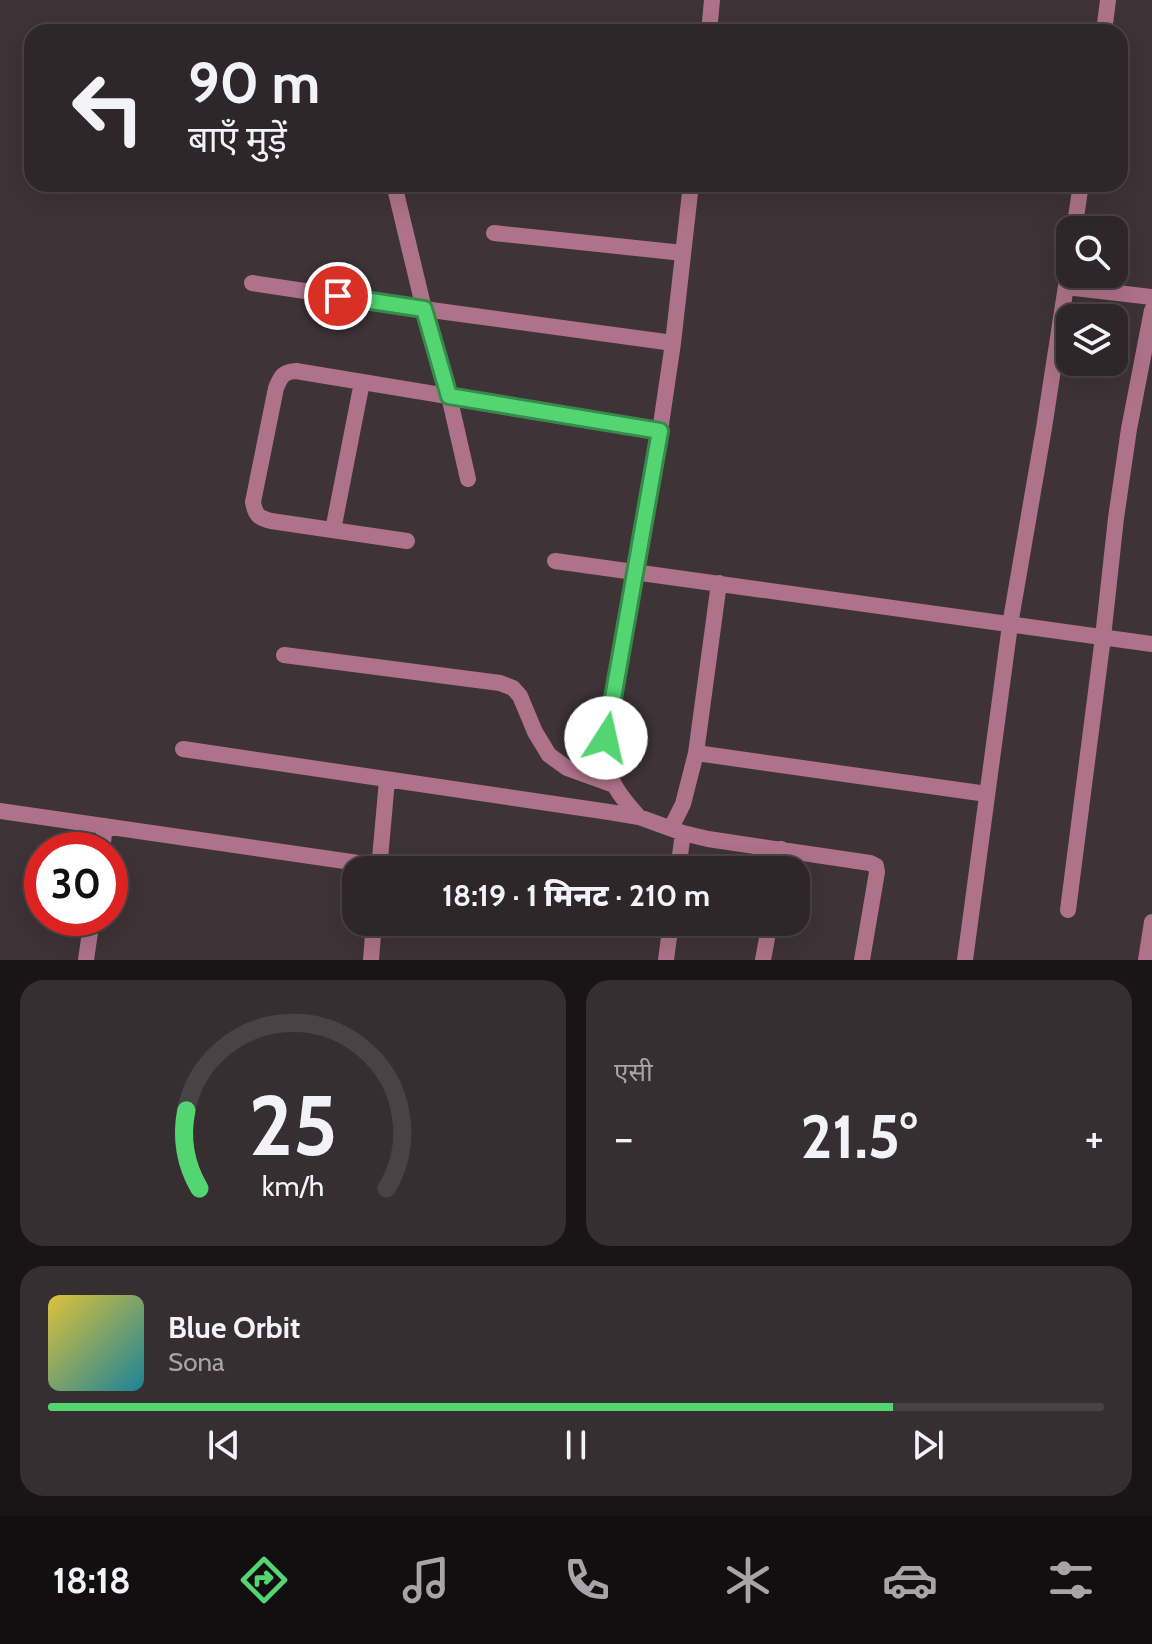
<!DOCTYPE html>
<html lang="hi">
<head>
<meta charset="utf-8">
<style>
	:root { --surface:#2e2629; --page:#362e31; --text:#f1f3f6; --muted:#a7a5a8; --line:#494346; --accent:#53d672 }
	body { margin:0; font-family:Cabin,"Noto Sans Devanagari",sans-serif; background:var(--page); color:var(--text); height:100vh; display:flex; flex-direction:column; font-size:30px; white-space:nowrap }
	* { box-sizing:border-box; margin:0 }
	p { font-size:26px; color:var(--muted) }
	.icon { flex:none; width:44px; height:44px; fill:none; stroke:currentColor; stroke-width:2; stroke-linecap:round; stroke-linejoin:round }
	.map { position:relative; height:960px; overflow:hidden }
	.drawer { display:flex; flex-direction:column; gap:20px; padding:20px; background:#191517; flex:1 }
	.drawer>* { flex:none }
	.top-card { position:absolute; left:24px; top:24px; width:1104px; height:168px; border-radius:24px; box-shadow:0 8px 32px #0002,0 0 0 2px var(--line); background:#2e2629; color:var(--text); overflow:hidden }
	.controls { position:absolute; left:1056px; top:216px; display:grid; gap:16px }
	.controls a { display:grid; place-items:center; width:72px; height:72px; border-radius:16px; background:var(--surface); box-shadow:0 8px 32px #0002,0 0 0 2px var(--line); font-size:40px }
	.speed { position:absolute; left:24px; top:832px; display:flex; gap:16px; font-size:40px; font-weight:700; text-align:center }
	.speed>* { display:grid; place-content:center; width:104px; height:104px; border-radius:50%; background:var(--surface); box-shadow:0 8px 32px #0002,0 0 0 2px var(--line); line-height:1 }
	.speed .limit { border:12px solid #d22; background:#fff; color:#111 }
	.pin { position:absolute; display:grid; place-items:center; width:68px; height:68px; color:#fff; margin:-34px; border:4px solid #fff; border-radius:50%; box-shadow:0 2px 8px #0007 }
	.me { position:absolute; width:88px; margin:-44px; rotate:10deg; stroke-linejoin:round; filter:drop-shadow(0 0 6px #0008) }
	.turn { display:flex; align-items:center; gap:28px; height:168px; padding:0 32px; font-size:36px }
	.turn .icon { width:104px; height:104px; stroke-width:2.5 }
	.turn b { display:block; font-size:56px; line-height:68px }
	.big { font-size:60px; font-weight:800; line-height:1.1 }
	.drawer .card { flex:1; display:flex; flex-direction:column; justify-content:center; gap:12px; min-width:0; padding:0 28px; border-radius:24px; background:var(--page) }
	.drawer .dial { align-items:center; gap:0 }
	.dial svg { height:208px; overflow:visible; fill:none; stroke:var(--line); stroke-width:7; stroke-linecap:round; text-anchor:middle }
	.dial text { fill:var(--text); stroke:none }
	.song { display:flex; align-items:center; gap:24px }
	.cover { width:96px; height:96px; border-radius:12px; background:linear-gradient(135deg,hsl(50 70% 55%),hsl(190 70% 35%)) }
	.played { height:8px; border-radius:4px; background:linear-gradient(90deg,var(--accent) 80%,var(--line) 80%) }
	.keys { display:flex; justify-content:space-around; direction:ltr }
	.heat { display:flex; justify-content:space-between; align-items:center; font-size:44px; direction:ltr }
	.drawer .tiles { flex:1; display:grid; gap:20px; grid-template-columns:1fr 1fr }
	.card:last-child { grid-column:span 2 }
	.trip { position:absolute; left:342px; top:856px; width:468px; height:80px; border-radius:24px; background:var(--surface); box-shadow:0 8px 32px #0002,0 0 0 2px var(--line); font-weight:800; line-height:80px; text-align:center }
	.dock { display:flex; height:128px; justify-content:space-around; align-items:center; background:#120f10; color:var(--muted) }
	.dock .icon { width:56px; height:56px }
	.dock .current { color:var(--accent) }
	.dock b { font-size:36px; color:var(--text) }
	.map>svg:first-child { display:block }
	.lines { fill:none; stroke-linecap:round; stroke-linejoin:round }
	.minor { stroke:#af7389; stroke-width:16 }
	.route-casing { stroke:#368b4a; stroke-width:20 }
	.route { stroke:#53d672; stroke-width:14 }
</style>
</head>
<body>
<div class="map">
<svg width="1152" height="960" viewBox="0 0 1152 960">
	<rect width="100%" height="100%" fill="#3e3337"/>
	<g class="lines">
		<!-- minor -->
		<path class="minor" d="M709 32 712 0
			M1104 32 1108 0
			M394 184 424 309 449 396 468 479
			M1074 230 1081 184
			M494 233 683 253
			M252 283 424 309 673 343
			M1066 287 1152 297
			M333 530 362 382
			M407 541 271 521C259 518 255 515 253 502L276 388C281 376 283 372 296 371L660 431
			M555 561 1152 644
			M284 655 500 683 513 688 520 696 535 732 549 755 567 768 614 785
			M183 749 609 812 639 817 683 833 708 839 870 863 876 866 877 872 862 960
			M696 753 987 794
			M0 811 379 866
			M639 817C612 787 607 779 606 738L660 431 673 343 691 184
			M671 828 683 804 696 753 719 583
			M102 850 105 826
			M379 870 387 780
			M678 870 683 833
			M778 870 782 849
			M1068 910 1103 637 1116 518 1129 429 1152 310
			M86 960 92 918
			M371 960 374 922
			M666 960 671 922
			M763 960 770 922
			M965 960 1010 625 1044 428 1070 260
			M1146 960 1152 922"/>
	</g>
	<g class="lines">
		<!-- route casing -->
		<g class="route-casing">
			<path id="route" d="M338 296 424 309 449 396 660 431 606 738"/>
		</g>
		<!-- route -->
		<use href="#route" class="route"/>
	</g>
</svg>
<div class="controls">
<a><svg class="icon" aria-label="search" viewBox="0 0 24 24"><circle cx="10" cy="10" r="6"/><path d="M15 15l6 6"/></svg></a>
<a><svg class="icon" aria-label="layers" viewBox="0 0 24 24"><path d="M12 4l9 5-9 5-9-5zM3 14l9 5 9-5"/></svg></a>
</div>
<div class="speed"><div class="limit">30</div></div>
<div class="pin" style="left:338px;top:296px;background:#d93025"><svg class="icon" aria-label="arrive" viewBox="0 0 24 24"><path d="M6 21V4h12l-3 4 3 4H6"/></svg></div>
<svg class="me" style="left:606px;top:738px" viewBox="-20 -20 40 40"><circle r="19" fill="#fff"/><path d="M0-13L10 11 0 6-10 11z" fill="#53d672"/></svg>
<div class="trip">18:19 · 1 मिनट · 210 m</div>
<div class="top-card">
<div class="turn"><svg class="icon" aria-label="left" viewBox="0 0 24 24"><path d="M17 20v-9H6M10 6l-5 5 5 5"/></svg><div><b>90 m</b>बाएँ मुड़ें</div></div>
</div>
</div>
<section class="drawer">
<div class="tiles">
<div class="card dial"><svg viewBox="0 0 100 80">
<path d="M14 69A42 42 0 1 1 86 69"/>
<path d="M14 69A42 42 0 0 1 9 39" stroke="#53d672"/>
<text x="50" y="56" font-size="32" font-weight="700">25</text>
<text x="50" y="72" font-size="11">km/h</text>
</svg></div>
<div class="card"><p>एसी</p>
<div class="heat"><a>−</a><b class="big">21.5°</b><a>+</a></div>
</div>
<div class="card">
<div class="song"><i class="cover"></i><div><b>Blue Orbit</b><p>Sona</p></div></div>
<div class="played"></div>
<div class="keys"><svg class="icon" aria-label="previous" viewBox="0 0 24 24"><path d="M18 5L8 12l10 7zM5 5v14"/></svg><svg class="icon" aria-label="pause" viewBox="0 0 24 24"><path d="M8 5v14M16 5v14"/></svg><svg class="icon" aria-label="next" viewBox="0 0 24 24"><path d="M6 5l10 7-10 7zM19 5v14"/></svg></div>
</div>
</div>
</section>
<nav class="dock">
<b>18:18</b>
<svg class="icon current" aria-label="directions" viewBox="0 0 24 24"><path d="M12 3l9 9-9 9-9-9zM9 14v-3h6M13 9l2 2-2 2"/></svg>
<svg class="icon" aria-label="music" viewBox="0 0 24 24"><path d="M9 18V5l10-2v13"/><circle cx="6" cy="18" r="3"/><circle cx="16" cy="16" r="3"/></svg>
<svg class="icon" aria-label="phone" viewBox="0 0 24 24"><path d="M5 4h4l2 5-3 2q2 4 5 5l2-3 5 2v4C11 20 4 13 5 4z"/></svg>
<svg class="icon" aria-label="climate" viewBox="0 0 24 24"><path d="M12 3v18M4 7l16 10M4 17L20 7"/></svg>
<svg class="icon" aria-label="car" viewBox="0 0 24 24"><path d="M5 17H2v-5l4-1 3-4h7l3 4 3 1v5h-3M9 17h6M6 11h13"/><circle cx="7" cy="17" r="2"/><circle cx="17" cy="17" r="2"/></svg>
<svg class="icon" aria-label="filters" viewBox="0 0 24 24"><path d="M4 7h16M4 17h16"/><circle cx="9" cy="7" r="2"/><circle cx="15" cy="17" r="2"/></svg>
</nav>
</body>
</html>
